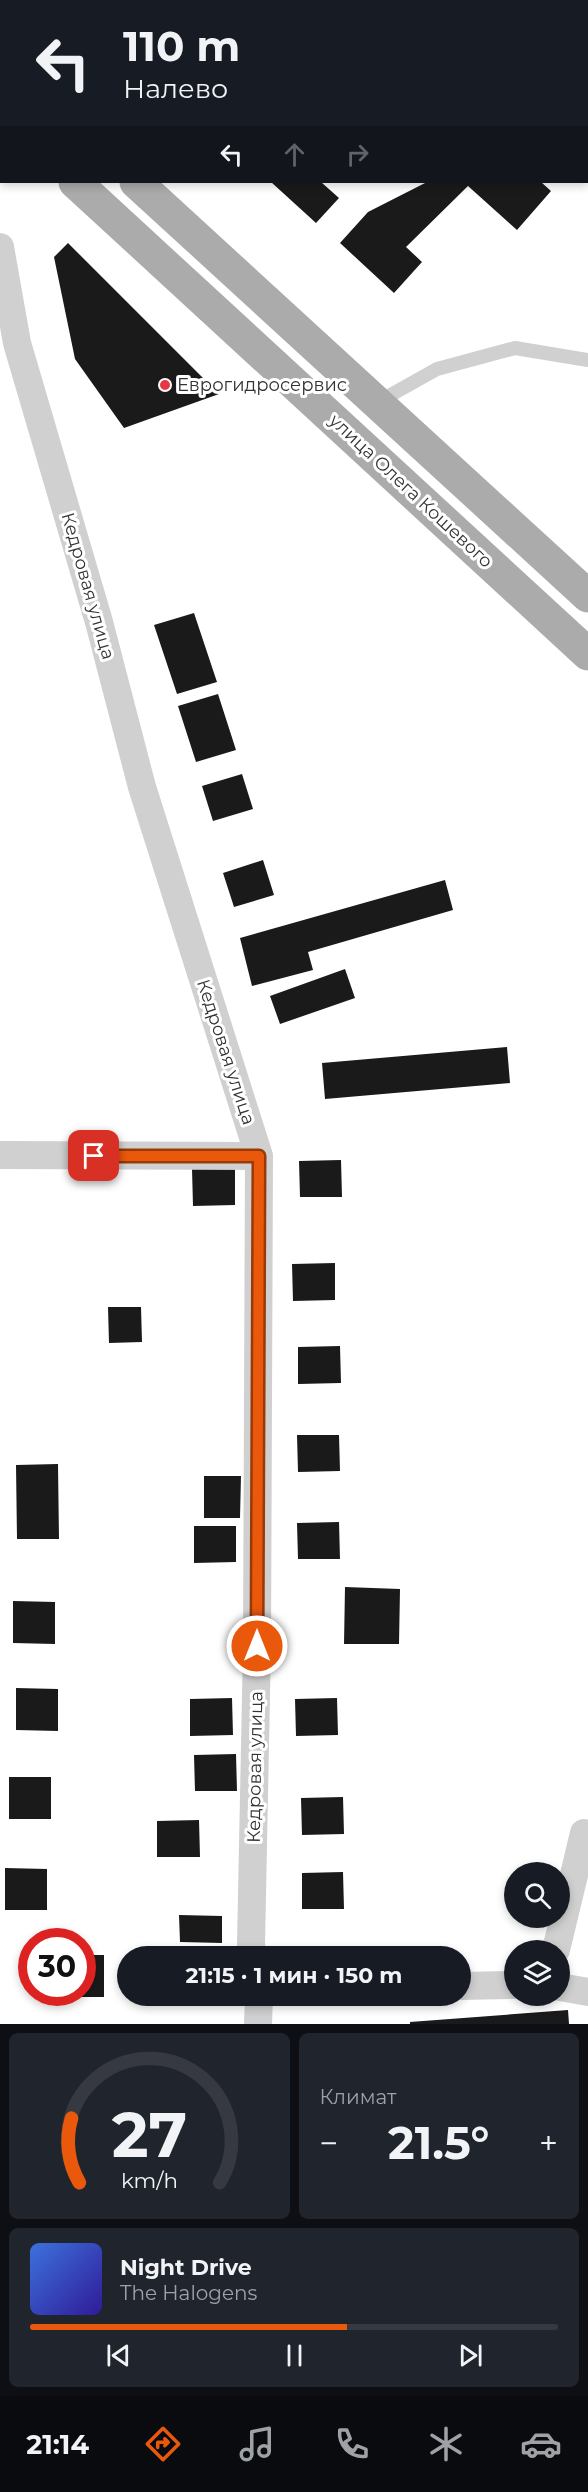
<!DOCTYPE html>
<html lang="ru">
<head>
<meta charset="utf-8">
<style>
	:root { --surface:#171b24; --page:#20242c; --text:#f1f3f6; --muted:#9ea1a6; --line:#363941; --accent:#ea580c }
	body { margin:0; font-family:Montserrat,sans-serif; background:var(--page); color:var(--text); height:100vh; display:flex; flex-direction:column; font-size:22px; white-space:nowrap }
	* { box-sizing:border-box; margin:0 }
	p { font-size:20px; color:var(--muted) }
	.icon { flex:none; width:33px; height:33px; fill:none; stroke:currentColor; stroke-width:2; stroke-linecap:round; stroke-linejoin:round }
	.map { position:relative; height:2024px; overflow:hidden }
	.side { display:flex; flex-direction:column; gap:9px; padding:9px; background:#0d0f14; flex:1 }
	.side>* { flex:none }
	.top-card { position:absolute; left:0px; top:0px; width:588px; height:183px; box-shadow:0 3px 9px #0003; background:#171b24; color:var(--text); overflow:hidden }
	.tools { position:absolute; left:504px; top:1862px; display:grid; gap:12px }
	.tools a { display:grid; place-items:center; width:66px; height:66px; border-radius:50%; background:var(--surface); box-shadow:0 3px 9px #0003; font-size:30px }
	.speed { position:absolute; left:18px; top:1928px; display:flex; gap:12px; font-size:30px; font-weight:700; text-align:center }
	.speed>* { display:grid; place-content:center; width:78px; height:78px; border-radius:50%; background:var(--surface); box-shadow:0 3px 9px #0003; line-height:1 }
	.speed .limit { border:9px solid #d22; background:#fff; color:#111 }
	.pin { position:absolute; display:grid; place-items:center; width:51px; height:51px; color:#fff; margin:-26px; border-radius:12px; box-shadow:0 3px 9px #0006 }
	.me { position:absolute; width:66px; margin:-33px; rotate:0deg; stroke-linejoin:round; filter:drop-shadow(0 0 4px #0008) }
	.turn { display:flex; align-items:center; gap:21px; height:126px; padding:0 24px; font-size:27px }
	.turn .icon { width:78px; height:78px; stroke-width:2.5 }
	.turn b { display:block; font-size:42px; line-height:51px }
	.lanes { display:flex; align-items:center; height:57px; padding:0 24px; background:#0003; justify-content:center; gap:30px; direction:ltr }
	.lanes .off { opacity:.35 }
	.big { font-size:45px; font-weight:700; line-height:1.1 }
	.side .card { flex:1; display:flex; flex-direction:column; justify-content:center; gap:9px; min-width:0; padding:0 21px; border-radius:9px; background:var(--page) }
	.side .dial { align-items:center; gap:0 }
	.dial svg { height:156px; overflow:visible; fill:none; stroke:var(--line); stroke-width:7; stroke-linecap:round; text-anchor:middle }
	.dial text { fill:var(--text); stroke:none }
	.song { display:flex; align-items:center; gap:18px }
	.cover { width:72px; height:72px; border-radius:9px; background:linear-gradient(135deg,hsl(220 70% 55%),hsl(250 70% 35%)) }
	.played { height:6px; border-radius:3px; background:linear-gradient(90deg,var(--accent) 60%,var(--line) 60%) }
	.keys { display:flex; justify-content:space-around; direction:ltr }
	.heat { display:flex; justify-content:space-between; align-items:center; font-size:33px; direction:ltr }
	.side .tiles { flex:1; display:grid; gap:9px; grid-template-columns:1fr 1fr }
	.card:last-child { grid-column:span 2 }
	.trip { position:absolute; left:117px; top:1946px; width:354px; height:60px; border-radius:30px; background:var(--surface); box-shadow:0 3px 9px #0003; font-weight:700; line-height:60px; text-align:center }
	.menu { display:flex; height:96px; justify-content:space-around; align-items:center; background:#090b0e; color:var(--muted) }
	.menu .icon { width:42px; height:42px }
	.menu .active { color:var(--accent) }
	.menu b { font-size:27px; color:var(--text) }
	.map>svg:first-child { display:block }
	.building { fill:#1a1a1a }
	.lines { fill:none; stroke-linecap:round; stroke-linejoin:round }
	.lane { stroke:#d0d0d0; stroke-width:14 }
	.street { stroke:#d0d0d0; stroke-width:28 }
	.primary { stroke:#ababab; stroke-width:33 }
	.route-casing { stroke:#983908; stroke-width:15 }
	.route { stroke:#ea580c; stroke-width:10 }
	.poi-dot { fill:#e63946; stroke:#fff; stroke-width:2 }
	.labels { text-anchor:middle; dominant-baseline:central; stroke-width:6; stroke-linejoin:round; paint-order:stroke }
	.poi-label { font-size:18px; fill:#333; stroke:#fff; text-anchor:start }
	.street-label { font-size:18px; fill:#333; stroke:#fff }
</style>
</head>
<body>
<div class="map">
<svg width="588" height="2024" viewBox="0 0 588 2024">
	<rect width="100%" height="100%" fill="#fff"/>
	<!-- building -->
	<path class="building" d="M271 182H321L339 198 316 223Z
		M427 182H541L551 191 517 230 468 186 406 247 422 262 394 293 340 243 368 212Z
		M68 243 219 394 124 428 75 359 54 257Z
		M194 613 217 682 177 694 154 625Z
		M218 694 236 750 196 762 178 706Z
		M242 774 253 809 213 821 202 786Z
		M263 860 274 895 234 907 223 873Z
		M445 880 453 910 308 952 313 970 252 986 240 938Z
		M345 969 355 998 280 1024 270 996Z
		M507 1047 510 1083 325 1099 322 1063Z
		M341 1160 342 1197H300L299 1161Z
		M235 1168V1205L193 1206 192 1169Z
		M335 1263V1300L293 1301 292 1264Z
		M108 1307H141L142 1342 109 1343Z
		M340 1346 341 1383 298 1384V1347Z
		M297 1435H339L340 1471 298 1472Z
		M58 1464 59 1539H17L16 1465Z
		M204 1476H241L240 1518H204Z
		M339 1522 340 1559H298L297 1523Z
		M194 1526H236V1562L194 1563Z
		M345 1587 400 1589 399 1644H344Z
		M13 1601 55 1602V1644L13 1643Z
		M16 1688 58 1689V1731L16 1730Z
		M232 1698 233 1735 190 1736V1699Z
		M337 1698 338 1735 296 1736 295 1699Z
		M236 1754 237 1791H195L194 1755Z
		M9 1777H51V1819H9Z
		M343 1797 344 1834 302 1835 301 1798Z
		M199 1820 200 1857H157V1821Z
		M5 1868 47 1869V1910H5Z
		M343 1872 344 1909H302V1873Z
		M179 1915 222 1916V1943L180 1942Z
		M206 1954H229V1956H207Z
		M82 1955H104V1997H62V1992H82Z
		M568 2010 569 2024H410V2022Z"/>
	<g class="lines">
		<!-- lane -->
		<path class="lane" d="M378 402 437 369 515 348 588 360"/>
		<!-- street -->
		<path class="street" d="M0 247 17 343 99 622 142 787 259 1156 257 1646 251 1945 253 1956
			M0 1155 259 1156
			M556 1950 584 1833
			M460 1986 514 1985
			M560 1987 588 1992
			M258 2024 259 1995"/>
		<!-- primary -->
		<path class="primary" d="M0 57 2 59
			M0 112 2 113
			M75 182 588 654
			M136 182 588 596"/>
	</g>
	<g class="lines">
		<!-- route casing -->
		<g class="route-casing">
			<path id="route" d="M94 1156H259L257 1646"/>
		</g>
		<!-- route -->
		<use href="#route" class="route"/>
	</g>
	<!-- markers -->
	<circle class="poi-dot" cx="165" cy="385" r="6"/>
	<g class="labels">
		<!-- poi labels -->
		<g class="poi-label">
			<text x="177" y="385">Еврогидросервис</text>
		</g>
		<!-- street labels -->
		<g class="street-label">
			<text transform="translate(411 491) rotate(43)">улица Олега Кошевого</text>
			<text transform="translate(88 586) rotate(74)">Кедровая улица</text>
			<text transform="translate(226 1052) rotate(72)">Кедровая улица</text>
			<text transform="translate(255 1767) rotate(-89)">Кедровая улица</text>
		</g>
	</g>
</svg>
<div class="tools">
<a><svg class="icon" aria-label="search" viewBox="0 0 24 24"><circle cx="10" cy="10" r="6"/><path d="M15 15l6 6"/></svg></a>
<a><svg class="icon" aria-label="layers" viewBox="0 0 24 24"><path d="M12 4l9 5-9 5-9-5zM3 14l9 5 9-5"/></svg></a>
</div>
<div class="speed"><div class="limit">30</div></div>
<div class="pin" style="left:94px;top:1156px;background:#d93025"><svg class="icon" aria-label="arrive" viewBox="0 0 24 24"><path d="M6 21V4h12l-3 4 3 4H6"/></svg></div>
<svg class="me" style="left:257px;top:1646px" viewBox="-20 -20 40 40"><circle r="17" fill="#ea580c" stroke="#fff" stroke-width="3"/><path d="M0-11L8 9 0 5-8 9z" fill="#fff"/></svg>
<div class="trip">21:15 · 1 мин · 150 m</div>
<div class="top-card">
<div class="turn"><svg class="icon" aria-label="left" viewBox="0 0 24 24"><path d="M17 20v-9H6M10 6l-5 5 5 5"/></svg><div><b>110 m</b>Налево</div></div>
<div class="lanes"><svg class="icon" aria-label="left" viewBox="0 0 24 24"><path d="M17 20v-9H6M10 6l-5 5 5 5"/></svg><svg class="icon off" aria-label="ahead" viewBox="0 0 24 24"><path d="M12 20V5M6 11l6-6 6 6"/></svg><svg class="icon off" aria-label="right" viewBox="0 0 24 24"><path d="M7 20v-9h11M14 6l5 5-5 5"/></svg></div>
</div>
</div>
<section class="side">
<div class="tiles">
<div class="card dial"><svg viewBox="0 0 100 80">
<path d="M14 69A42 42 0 1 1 86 69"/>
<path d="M14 69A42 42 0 0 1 10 36" stroke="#ea580c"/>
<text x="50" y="56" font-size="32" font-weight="700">27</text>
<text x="50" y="72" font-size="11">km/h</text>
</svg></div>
<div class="card"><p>Климат</p>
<div class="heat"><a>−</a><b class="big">21.5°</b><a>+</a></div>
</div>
<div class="card">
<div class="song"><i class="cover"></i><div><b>Night Drive</b><p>The Halogens</p></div></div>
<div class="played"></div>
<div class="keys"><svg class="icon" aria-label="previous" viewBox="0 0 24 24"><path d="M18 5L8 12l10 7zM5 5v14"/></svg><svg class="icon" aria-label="pause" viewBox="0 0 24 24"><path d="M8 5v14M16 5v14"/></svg><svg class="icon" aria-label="next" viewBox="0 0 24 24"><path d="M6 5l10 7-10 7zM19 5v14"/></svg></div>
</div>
</div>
</section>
<nav class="menu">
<b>21:14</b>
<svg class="icon active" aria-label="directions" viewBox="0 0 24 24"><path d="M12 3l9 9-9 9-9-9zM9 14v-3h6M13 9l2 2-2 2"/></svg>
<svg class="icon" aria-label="music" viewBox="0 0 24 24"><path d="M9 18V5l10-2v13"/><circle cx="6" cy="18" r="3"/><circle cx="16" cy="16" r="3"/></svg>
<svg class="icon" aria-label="phone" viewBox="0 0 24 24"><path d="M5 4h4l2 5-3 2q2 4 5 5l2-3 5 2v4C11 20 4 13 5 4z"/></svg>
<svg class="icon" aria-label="climate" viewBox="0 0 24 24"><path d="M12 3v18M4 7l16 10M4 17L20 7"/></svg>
<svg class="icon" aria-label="car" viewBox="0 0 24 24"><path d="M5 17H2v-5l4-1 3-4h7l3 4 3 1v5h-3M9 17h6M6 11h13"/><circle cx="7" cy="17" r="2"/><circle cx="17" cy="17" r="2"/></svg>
</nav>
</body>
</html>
